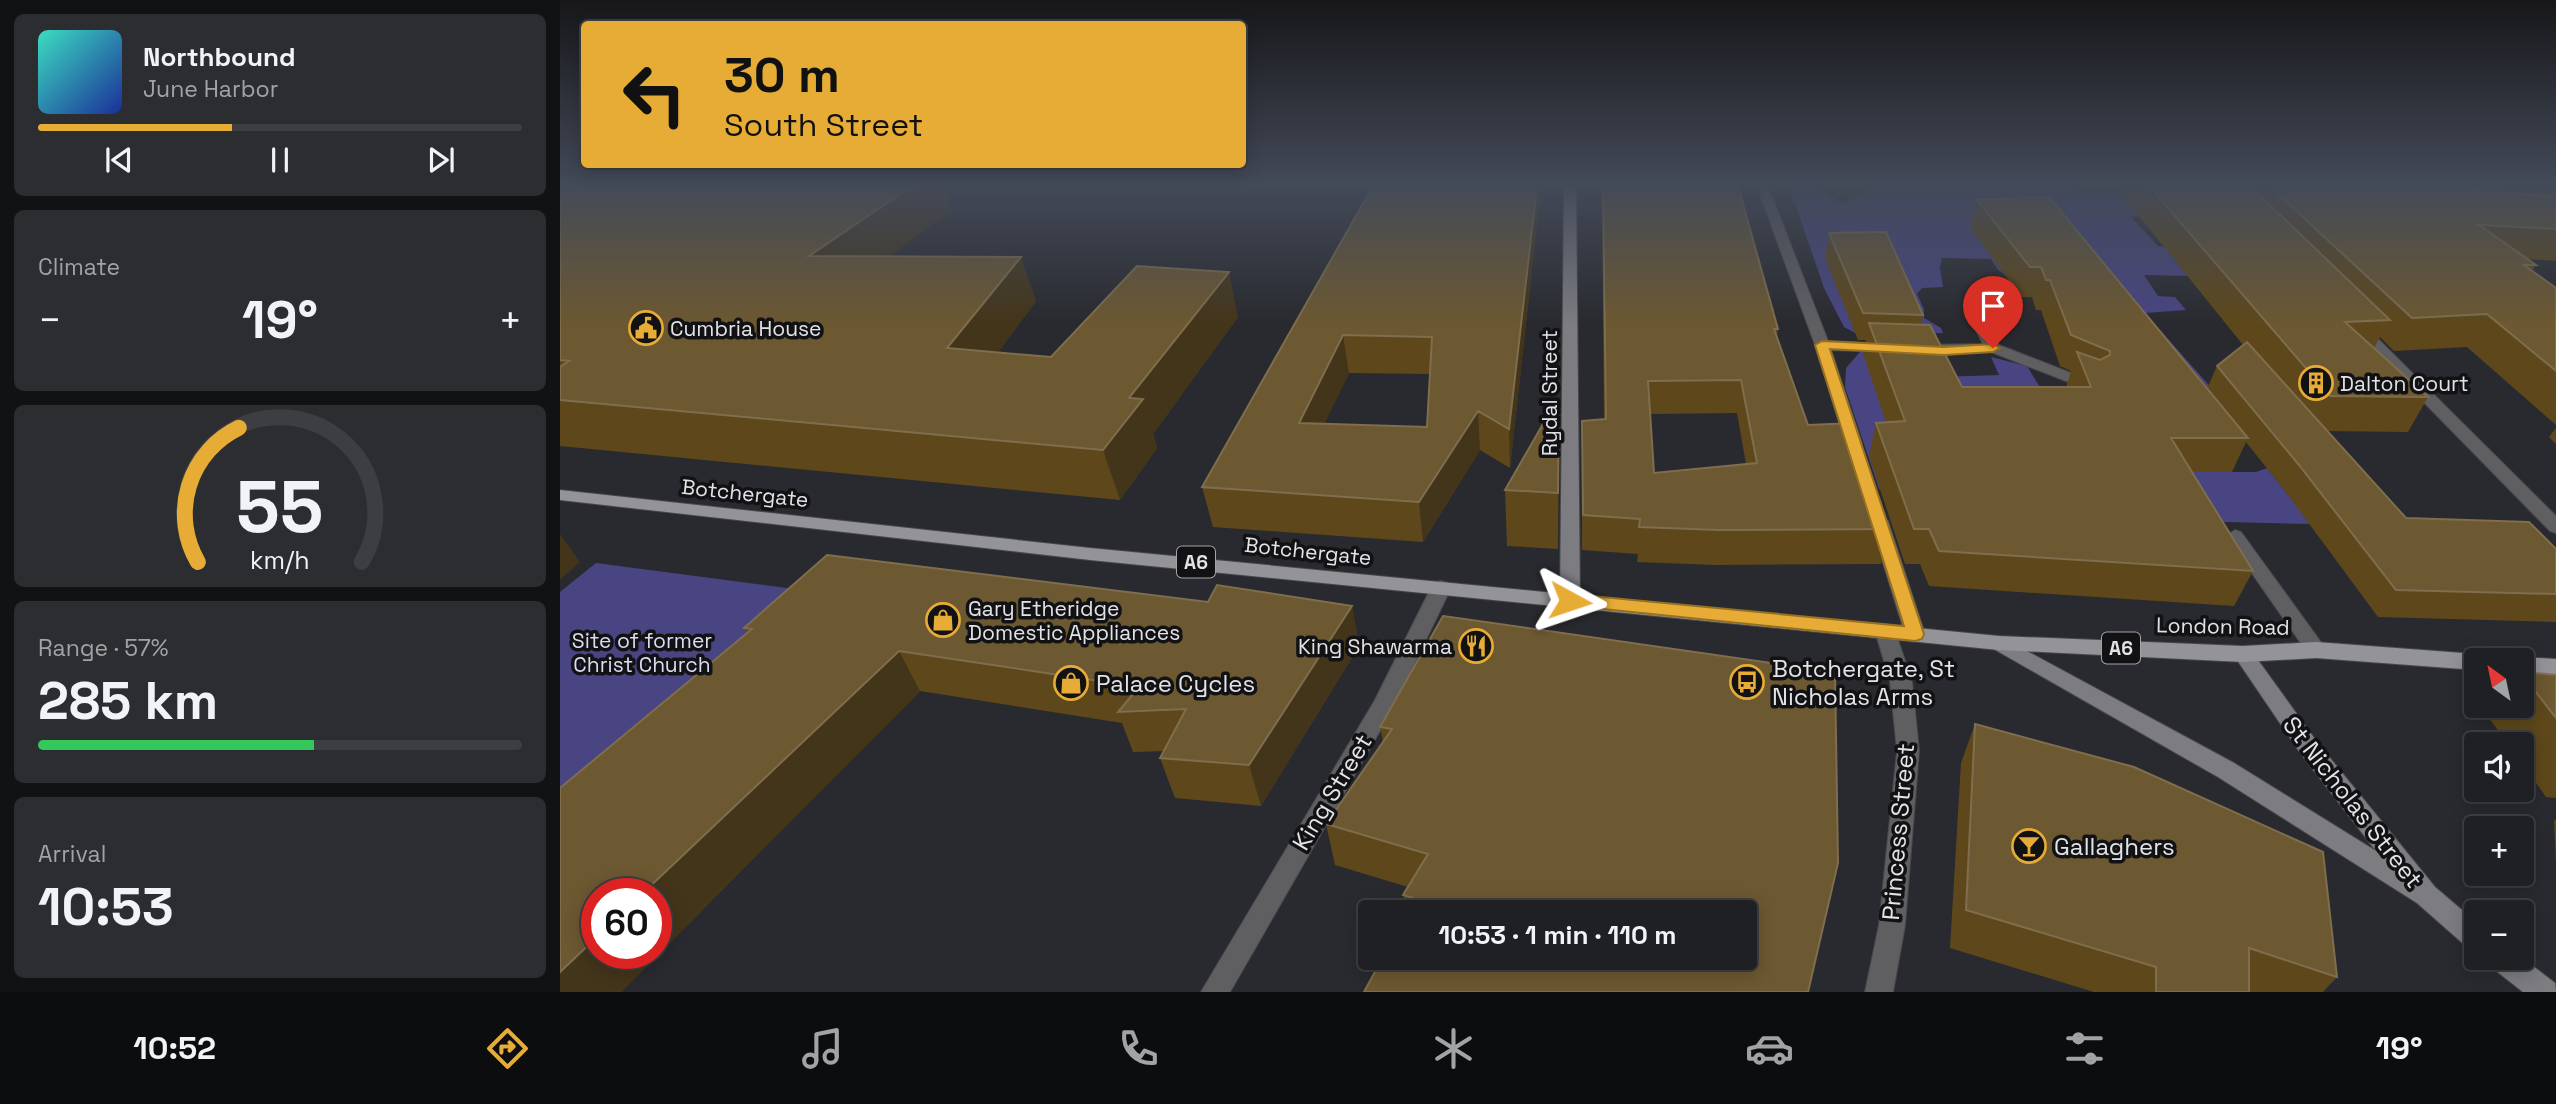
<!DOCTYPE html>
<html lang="en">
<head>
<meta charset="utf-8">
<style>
	:root { --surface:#1f2023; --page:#2c2d30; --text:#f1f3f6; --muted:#a1a3a6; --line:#3c3e41; --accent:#e7ac36 }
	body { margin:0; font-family:"Space Grotesk",sans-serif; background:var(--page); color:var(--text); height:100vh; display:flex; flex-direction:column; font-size:26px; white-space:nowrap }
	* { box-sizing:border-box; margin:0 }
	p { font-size:23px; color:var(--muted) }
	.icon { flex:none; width:38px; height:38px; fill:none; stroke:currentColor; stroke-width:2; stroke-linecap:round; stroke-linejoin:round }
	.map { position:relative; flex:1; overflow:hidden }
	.details { display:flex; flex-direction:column; gap:14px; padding:14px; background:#111213; width:560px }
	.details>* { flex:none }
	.guide { position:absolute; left:21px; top:21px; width:665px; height:147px; border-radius:7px; box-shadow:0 4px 18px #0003,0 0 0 2px var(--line); background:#e7ac36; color:#111; overflow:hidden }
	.needle { width:46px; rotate:327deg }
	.buttons { position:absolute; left:1904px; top:648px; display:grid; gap:14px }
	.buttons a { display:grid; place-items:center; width:70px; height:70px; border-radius:7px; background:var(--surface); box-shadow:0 4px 18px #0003,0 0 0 2px var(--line); font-size:35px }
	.speed { position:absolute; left:21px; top:878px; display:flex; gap:14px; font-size:35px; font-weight:700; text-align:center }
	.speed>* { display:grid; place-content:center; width:91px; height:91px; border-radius:50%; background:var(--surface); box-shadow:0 4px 18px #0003,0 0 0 2px var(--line); line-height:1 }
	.speed .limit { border:10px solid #d22; background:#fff; color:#111 }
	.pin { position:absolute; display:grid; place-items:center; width:60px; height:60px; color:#fff; margin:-72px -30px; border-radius:50% 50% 50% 0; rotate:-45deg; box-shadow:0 0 7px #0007 }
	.pin .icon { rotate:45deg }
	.me { position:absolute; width:77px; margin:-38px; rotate:95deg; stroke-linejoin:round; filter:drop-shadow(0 0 5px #0008) }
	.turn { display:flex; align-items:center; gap:24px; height:147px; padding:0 28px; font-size:32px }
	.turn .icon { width:91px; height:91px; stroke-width:2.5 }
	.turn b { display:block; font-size:49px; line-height:60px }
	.big { font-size:52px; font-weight:800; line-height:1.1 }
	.details .widget { flex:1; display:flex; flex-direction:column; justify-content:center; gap:10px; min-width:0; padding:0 24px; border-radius:10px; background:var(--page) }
	.details .dial { align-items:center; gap:0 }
	.dial svg { height:182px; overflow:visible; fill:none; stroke:var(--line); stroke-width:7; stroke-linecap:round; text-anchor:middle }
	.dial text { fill:var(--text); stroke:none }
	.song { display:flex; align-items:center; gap:21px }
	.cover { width:84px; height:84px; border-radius:10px; background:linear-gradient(135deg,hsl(170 70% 55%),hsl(230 70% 35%)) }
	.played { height:7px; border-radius:4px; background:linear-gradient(90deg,var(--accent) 40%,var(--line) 40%) }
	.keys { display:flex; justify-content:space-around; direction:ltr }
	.heat { display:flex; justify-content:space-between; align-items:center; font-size:38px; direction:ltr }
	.charge { height:10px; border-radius:5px; background:linear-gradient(90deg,#34c759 57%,var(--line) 0) }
	.trip { position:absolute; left:798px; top:900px; width:399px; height:70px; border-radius:7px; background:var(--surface); box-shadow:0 4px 18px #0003,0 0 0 2px var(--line); font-weight:800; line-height:70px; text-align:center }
	.menu { display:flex; height:112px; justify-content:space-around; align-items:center; background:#0c0d0e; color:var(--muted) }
	.menu .icon { width:49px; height:49px }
	.menu .selected { color:var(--accent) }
	.menu b { font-size:32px; color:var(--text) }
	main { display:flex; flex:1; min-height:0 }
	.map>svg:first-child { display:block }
	.green { fill:#484582 }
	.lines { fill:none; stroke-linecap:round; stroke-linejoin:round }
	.street-casing { stroke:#47484c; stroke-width:2 }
	.secondary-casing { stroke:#47484c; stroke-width:2 }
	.primary-casing { stroke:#47484c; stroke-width:2 }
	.street { fill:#5f5f62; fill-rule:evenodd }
	.secondary { fill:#7c7c81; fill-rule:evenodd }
	.primary { fill:#939398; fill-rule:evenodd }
	.wall { fill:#5e481b; fill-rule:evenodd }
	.shaded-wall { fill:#43351a }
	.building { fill:#6c5831; stroke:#7f6e4d; stroke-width:2; fill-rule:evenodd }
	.route { fill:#e7ac36; stroke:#967023; stroke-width:2 }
	.labels { text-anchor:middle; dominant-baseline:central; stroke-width:7; stroke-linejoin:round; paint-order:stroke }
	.shield { fill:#121215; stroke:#a4a4a7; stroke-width:2 }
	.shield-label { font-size:19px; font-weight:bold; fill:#e2e3e6 }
	.poi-label { font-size:21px; fill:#e2e3e6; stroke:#121215; text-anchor:start }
	.street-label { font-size:21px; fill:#e2e3e6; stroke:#121215 }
	.park-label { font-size:21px; fill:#dadcf1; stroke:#121215 }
	.near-poi-label { font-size:24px; fill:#e2e3e6; stroke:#121215; text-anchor:start }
	.near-street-label { font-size:24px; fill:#e2e3e6; stroke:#121215 }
</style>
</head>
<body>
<main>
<section class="details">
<div class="widget">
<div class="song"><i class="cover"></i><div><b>Northbound</b><p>June Harbor</p></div></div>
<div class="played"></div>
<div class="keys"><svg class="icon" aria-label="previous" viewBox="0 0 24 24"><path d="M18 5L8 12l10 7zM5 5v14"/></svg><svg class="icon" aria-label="pause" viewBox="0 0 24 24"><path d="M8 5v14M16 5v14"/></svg><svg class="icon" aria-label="next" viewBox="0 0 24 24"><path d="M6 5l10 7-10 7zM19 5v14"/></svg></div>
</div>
<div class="widget"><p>Climate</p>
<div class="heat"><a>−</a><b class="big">19°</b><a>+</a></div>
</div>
<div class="widget dial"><svg viewBox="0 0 100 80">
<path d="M14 69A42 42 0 1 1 86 69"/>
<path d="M14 69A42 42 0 0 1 32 10" stroke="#e7ac36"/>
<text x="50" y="56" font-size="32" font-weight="700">55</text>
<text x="50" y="72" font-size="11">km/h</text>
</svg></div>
<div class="widget"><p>Range · 57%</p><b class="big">285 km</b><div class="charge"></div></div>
<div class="widget"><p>Arrival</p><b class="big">10:53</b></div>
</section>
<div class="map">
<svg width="1996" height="992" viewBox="0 0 1996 992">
	<rect width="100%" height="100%" fill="#292a2f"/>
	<!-- green -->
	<path class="green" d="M1229 186H1257L1282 204 1310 191 1308 186H1513L1518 192 1578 193 1581 216 1571 217 1598 246 1606 247 1632 276 1584 275 1598 296 1615 297 1626 310 1585 313 1670 409 1514 433 1545 472H1696L1707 468 1751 524 1625 521 1331 494 1319 489 1285 387 1286 368 1300 352 1369 347 1379 377 1439 375 1431 357 1467 366 1489 402 1587 398 1478 283 1451 284 1450 277 1438 270 1431 259 1382 258 1380 268 1383 287 1362 288 1357 294 1364 309V318L1381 328 1383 333 1311 336 1297 334 1284 327 1264 288Z
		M36 563 280 595 0 827V592Z"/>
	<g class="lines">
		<!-- street casing -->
		<g class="street-casing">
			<path id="street" d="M1197 186H1208L1268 341 1328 344 1335 348 1328 352 1271 350 1302 444 1300 447H1288L1286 444 1255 345Z
				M1418 291 1425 295 1424 319 1439 345 1534 382 1537 385 1534 388H1524L1431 352H1354L1352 349 1354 346 1359 345 1423 344 1410 319 1411 295Z
				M1799 324 1804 325 1996 516V533L1990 531 1794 331 1792 328Z
				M1319 515 1328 521 1365 634 1362 639 1355 641 1348 639 1345 634 1310 521Z
				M1675 530 1681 532 1763 645 1766 650 1763 655 1756 658 1749 655 1666 536Z
				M881 581 888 583 891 588 832 710 670 992H641L815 700 871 588 874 583Z
				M1325 624 1332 626 1335 631 1352 681 1359 751 1345 925 1333 992H1305L1319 925 1337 751 1330 681 1315 631 1318 626Z"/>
		</g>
		<!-- secondary casing -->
		<g class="secondary-casing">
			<path id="secondary" d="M1004 186H1016L1020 601 1017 606H1003L1000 601Z
				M1439 636 1674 763 1816 851 1741 754 1673 654 1676 649 1683 646 1690 649 1757 742 1875 887 1916 922V950L1907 947 1857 903 1658 777 1432 648 1429 643 1432 638Z
				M1926 957H1961L1995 983 1996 992H1963L1930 966Z"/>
		</g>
		<!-- primary casing -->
		<g class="primary-casing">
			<path id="primary" d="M0 490 530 548 1439 636 1683 646 1756 642 1916 654 1925 660H1916V670L1756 658 1683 662 1439 650 530 560 0 500Z
				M1962 657 1996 659V675L1962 673V660H1955Z"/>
		</g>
		<!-- street -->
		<use href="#street" class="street"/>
		<!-- secondary -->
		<use href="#secondary" class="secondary"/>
		<!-- primary -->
		<use href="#primary" class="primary"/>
	</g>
	<!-- wall -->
	<path class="wall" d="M0 186H383L392 210 329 256 476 301 438 352 491 357 678 317 593 434 597 448 560 500 0 446Z
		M813 186H981L950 468 920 450 863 542 653 527 642 487ZM789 373 870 374 867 427 764 424Z
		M1042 186H1178L1218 329 1217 336 1248 425 1329 529 1321 564 1155 565 1077 562 1078 554 1022 550V421L1044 419ZM1177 413 1186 464 1094 473 1090 414Z
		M1555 186H1996V261L1968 259 1976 265 1972 271 1996 288V425L1907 347 1834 351 1820 337 1814 348 1868 397 1848 432 1767 431 1846 518 1996 549V622L1818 617 1725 491 1686 442 1672 472H1631L1693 571 1674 606 1369 586 1360 564H1345L1309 456 1316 423 1326 422 1303 354 1306 340H1298L1265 258 1269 233 1363 315 1361 324 1402 387H1507V384L1511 371 1500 366 1481 310H1476L1472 297H1461L1410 228 1417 200 1647 389 1657 366 1683 345Z
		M999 403 998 549 947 546 945 490Z
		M1996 428V444L1989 437Z
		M648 602 792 606 799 646 701 806 615 798 600 758 604 751 573 752 562 723 360 691 61 992H0L188 633 184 628Z
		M1275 672 846 912 843 895 848 887 775 865 766 824 823 742 820 727Z
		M1962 672 1996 675V798L1986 797 1962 763V744H1948L1926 714 1933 705H1962Z
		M1415 724 1777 977 1763 992H1534L1390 948 1401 763Z
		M1996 819V863L1994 821Z"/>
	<!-- shaded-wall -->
	<path class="shaded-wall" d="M352 186H383L392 210 270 301 249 256Z
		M977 186H981L950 468 949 429Z
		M461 257 476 301 406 396 387 348Z
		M669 272 678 317 593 434 597 448 560 500 543 450 569 398Z
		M783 335 789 373 746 462 739 423Z
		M918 411 920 450 863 542 859 502Z
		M0 534 20 562 0 580Z
		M792 606 799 646 701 806 689 765Z
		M339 651 360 691 61 992H0V972L37 937V954H96V894H82Z"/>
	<!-- building -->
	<path class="building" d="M0 186H352L249 256 461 257 387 348 491 357 577 266 669 272 569 398 583 399 543 450 0 400V367L9 361 0 360Z
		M813 186H977L949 429 918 411 859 502 642 487ZM783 335 872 337 867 427 739 423Z
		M1043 186H1178L1218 329H1214L1248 425 1294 423 1329 529 1159 530 1079 527 1080 519 1023 515 1022 421 1046 419ZM1181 380 1197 463 1094 473 1088 381Z
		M1589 186H1690L1830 320 1785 322 1868 397 1770 396Z
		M1709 186H1909L1913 191 1996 196V229L1919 225 1976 265H1964L1996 288V371L1927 314 1852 318Z
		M1489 197 1688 438H1611L1693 571 1379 551 1369 529H1354L1316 423 1345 421 1309 323 1370 325 1402 387H1531L1517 352 1540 360 1550 355V351L1511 335 1490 280H1486L1481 267H1470L1417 200Z
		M1326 232 1363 315 1303 313 1269 233Z
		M1687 342 1846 518 1969 522 1996 549V594L1836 590 1739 465 1657 366Z
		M995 403H999L998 493 945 490Z
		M267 555 648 602 657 585 792 606 689 765 600 758 626 709 558 712 579 687 339 651 82 894H37V937L0 972V788L192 629 184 628Z
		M883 616 1275 672 1278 863 1248 992H804L823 957H1185V912H846L853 898 843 895 868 854 766 824 832 729 820 727Z
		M1962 672 1996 675V718L1962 674Z
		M1415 724 1574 767 1763 852 1777 977 1689 948V992H1596V967L1406 910Z"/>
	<!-- sky -->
	<linearGradient id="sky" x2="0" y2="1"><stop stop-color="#17171a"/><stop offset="0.57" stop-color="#434a58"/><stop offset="1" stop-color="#434a58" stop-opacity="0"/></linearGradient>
	<rect width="1996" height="324" fill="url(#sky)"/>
	<!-- route -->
	<path class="route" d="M1262 341 1384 347 1433 344 1440 348 1433 352 1384 355 1270 349 1364 634 1362 639 1355 641 1004 605 1001 601 1004 596 1010 594 1344 626 1255 345Z"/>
	<!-- icons -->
	<defs>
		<g id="civic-ring" transform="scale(1.75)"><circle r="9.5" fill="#121215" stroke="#e7ac36" stroke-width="1.5"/><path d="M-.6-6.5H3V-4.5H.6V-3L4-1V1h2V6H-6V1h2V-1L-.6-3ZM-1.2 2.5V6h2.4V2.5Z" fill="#e7ac36"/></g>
		<g id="building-ring" transform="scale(1.75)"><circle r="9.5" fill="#121215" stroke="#e7ac36" stroke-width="1.5"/><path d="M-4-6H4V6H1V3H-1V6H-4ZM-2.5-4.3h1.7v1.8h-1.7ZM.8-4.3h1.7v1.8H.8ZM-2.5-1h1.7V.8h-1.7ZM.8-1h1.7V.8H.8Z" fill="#e7ac36"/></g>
		<g id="shop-ring" transform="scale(1.75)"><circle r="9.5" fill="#121215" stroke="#e7ac36" stroke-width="1.5"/><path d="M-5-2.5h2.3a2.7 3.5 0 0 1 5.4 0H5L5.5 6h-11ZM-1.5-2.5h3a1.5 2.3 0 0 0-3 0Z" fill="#e7ac36"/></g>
		<g id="restaurant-ring" transform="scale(1.75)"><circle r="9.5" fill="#121215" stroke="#e7ac36" stroke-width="1.5"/><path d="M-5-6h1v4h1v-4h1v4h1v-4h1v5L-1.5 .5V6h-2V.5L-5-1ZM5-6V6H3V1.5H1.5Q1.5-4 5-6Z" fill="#e7ac36"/></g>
		<g id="bus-ring" transform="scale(1.75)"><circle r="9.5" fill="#121215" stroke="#e7ac36" stroke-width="1.5"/><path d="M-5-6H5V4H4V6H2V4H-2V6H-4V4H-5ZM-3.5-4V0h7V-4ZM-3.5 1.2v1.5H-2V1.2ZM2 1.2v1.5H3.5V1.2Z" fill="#e7ac36"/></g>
		<g id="bar-ring" transform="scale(1.75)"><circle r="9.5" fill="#121215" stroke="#e7ac36" stroke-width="1.5"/><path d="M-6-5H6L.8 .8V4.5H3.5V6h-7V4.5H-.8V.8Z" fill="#e7ac36"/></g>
	</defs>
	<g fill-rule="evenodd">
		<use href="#civic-ring" x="86" y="328"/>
		<use href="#building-ring" x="1756" y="383"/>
		<use href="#shop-ring" x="383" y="620"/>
		<use href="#restaurant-ring" x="916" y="646"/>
		<use href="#bus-ring" x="1187" y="682"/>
		<use href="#shop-ring" x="511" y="683"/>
		<use href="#bar-ring" x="1469" y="846"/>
	</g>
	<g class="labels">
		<!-- shield labels -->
		<g class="shield">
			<rect x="617" y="546.5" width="38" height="31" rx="5"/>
			<rect x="1542" y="632.5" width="38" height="31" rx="5"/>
		</g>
		<g class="shield-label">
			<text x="636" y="562">A6</text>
			<text x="1561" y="648">A6</text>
		</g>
		<!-- poi labels -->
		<g class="poi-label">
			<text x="110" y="328">Cumbria House</text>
			<text x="1780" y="383">Dalton Court</text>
			<text x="408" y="608">Gary Etheridge<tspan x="408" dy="24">Domestic Appliances</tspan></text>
			<text x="892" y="646" text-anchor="end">King Shawarma</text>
		</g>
		<!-- street labels -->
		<g class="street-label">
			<text transform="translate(989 393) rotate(-90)">Rydal Street</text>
			<text transform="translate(185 493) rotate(6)">Botchergate</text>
			<text transform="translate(748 551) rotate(6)">Botchergate</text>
			<text transform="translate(1663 626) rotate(1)">London Road</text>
		</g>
		<!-- park labels -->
		<g class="park-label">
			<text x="82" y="640">Site of former<tspan x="82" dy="24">Christ Church</tspan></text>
		</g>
		<!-- near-poi labels -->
		<g class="near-poi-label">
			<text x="1212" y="668">Botchergate, St<tspan x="1212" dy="28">Nicholas Arms</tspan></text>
			<text x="536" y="683">Palace Cycles</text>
			<text x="1494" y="846">Gallaghers</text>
		</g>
		<!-- near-street labels -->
		<g class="near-street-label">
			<text transform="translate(772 792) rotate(-59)">King Street</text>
			<text transform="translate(1793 802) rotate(52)">St Nicholas Street</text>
			<text transform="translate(1338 832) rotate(-85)">Princess Street</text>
		</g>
	</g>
</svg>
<div class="buttons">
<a><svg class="needle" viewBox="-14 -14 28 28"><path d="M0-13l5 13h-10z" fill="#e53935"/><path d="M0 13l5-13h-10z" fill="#a1a3a6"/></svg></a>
<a><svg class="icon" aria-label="sound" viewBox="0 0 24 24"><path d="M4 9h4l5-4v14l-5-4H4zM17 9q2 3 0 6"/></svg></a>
<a>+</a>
<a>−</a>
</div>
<div class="speed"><div class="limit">60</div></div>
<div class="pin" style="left:1433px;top:348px;background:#d93025"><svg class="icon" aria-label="arrive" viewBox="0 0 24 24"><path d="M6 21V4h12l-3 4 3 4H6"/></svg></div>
<svg class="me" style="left:1010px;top:601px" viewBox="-20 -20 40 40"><path d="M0-17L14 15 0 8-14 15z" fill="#e7ac36" stroke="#fff" stroke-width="4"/></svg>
<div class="trip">10:53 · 1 min · 110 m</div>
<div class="guide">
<div class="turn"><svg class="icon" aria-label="left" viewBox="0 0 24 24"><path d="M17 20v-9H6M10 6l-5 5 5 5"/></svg><div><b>30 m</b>South Street</div></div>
</div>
</div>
</main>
<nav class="menu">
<b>10:52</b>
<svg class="icon selected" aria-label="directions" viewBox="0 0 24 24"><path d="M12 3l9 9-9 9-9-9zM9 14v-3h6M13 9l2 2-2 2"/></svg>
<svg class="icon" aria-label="music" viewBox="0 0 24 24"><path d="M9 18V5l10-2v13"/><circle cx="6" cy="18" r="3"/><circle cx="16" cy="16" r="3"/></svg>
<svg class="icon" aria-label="phone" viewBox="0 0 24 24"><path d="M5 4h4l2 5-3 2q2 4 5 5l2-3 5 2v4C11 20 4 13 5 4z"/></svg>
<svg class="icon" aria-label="climate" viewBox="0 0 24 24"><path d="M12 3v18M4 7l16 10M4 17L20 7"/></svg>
<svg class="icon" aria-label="car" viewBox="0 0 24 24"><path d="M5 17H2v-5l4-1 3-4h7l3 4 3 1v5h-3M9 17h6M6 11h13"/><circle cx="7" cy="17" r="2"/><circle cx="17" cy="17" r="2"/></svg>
<svg class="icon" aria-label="filters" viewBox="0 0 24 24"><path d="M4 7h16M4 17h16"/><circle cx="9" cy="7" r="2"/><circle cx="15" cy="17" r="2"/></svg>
<b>19°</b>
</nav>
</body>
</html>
